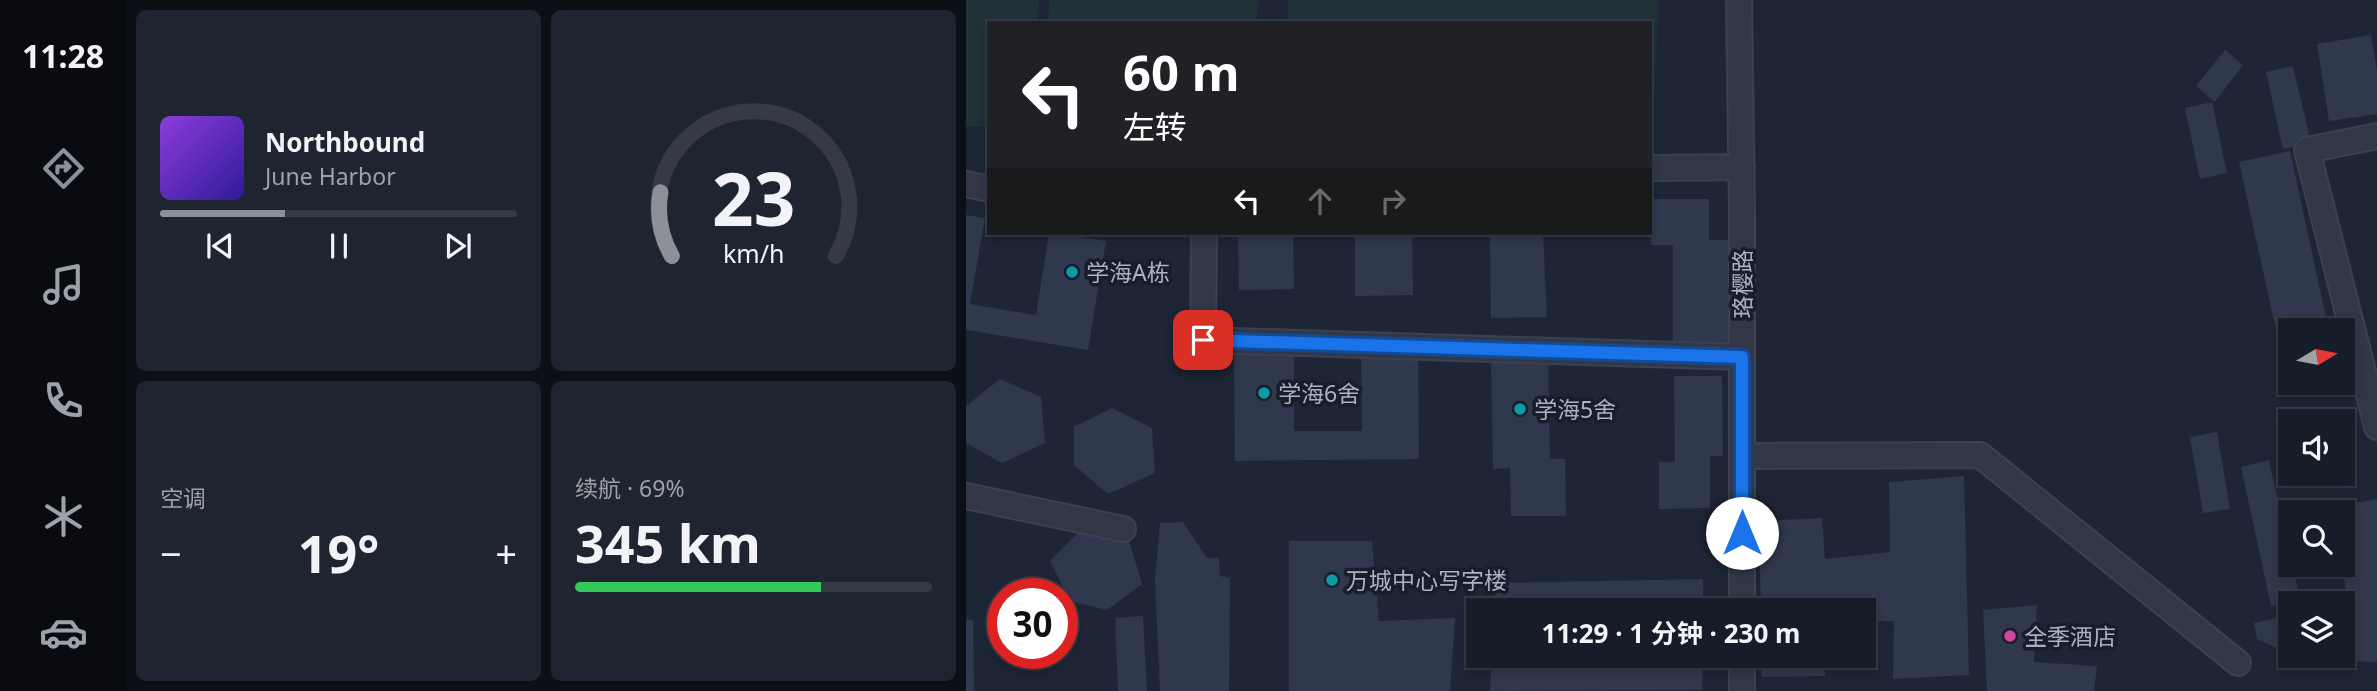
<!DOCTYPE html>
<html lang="zh">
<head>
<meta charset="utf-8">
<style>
	:root { --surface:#161c28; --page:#1f2530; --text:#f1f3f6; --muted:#9ea1a8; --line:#353a45; --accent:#8c9099 }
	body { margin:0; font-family:"Noto Sans","Noto Sans SC",sans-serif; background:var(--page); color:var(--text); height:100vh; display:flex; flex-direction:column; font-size:26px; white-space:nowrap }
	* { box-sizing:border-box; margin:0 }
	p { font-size:23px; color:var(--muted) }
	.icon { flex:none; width:38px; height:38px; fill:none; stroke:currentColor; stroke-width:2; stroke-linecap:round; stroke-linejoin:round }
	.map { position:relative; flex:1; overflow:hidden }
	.sheet { display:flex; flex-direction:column; gap:10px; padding:10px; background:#0c0f16; width:840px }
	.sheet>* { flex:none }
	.guide { position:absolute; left:21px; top:21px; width:665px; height:214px; border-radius:0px; box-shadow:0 4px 10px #0003,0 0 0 2px var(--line); background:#202124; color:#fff; overflow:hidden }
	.needle { width:46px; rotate:80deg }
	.controls { position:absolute; left:1312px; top:318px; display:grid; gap:14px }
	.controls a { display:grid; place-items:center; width:77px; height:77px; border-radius:0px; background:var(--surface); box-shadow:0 4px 10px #0003,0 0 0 2px var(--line); font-size:35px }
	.speed { position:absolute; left:21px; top:578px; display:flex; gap:14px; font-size:35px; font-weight:700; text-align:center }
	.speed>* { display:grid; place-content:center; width:91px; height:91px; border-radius:50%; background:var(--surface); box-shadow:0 4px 10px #0003,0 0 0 2px var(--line); line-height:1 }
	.speed .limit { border:10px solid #d22; background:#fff; color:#111 }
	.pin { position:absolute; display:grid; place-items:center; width:60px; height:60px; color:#fff; margin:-30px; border-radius:14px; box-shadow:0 4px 10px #0006 }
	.me { position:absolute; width:77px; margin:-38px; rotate:0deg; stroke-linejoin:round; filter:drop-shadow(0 0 5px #0008) }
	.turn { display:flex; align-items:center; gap:24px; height:147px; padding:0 21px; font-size:32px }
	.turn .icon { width:91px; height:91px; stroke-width:2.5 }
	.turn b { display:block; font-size:49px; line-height:60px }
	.lanes { display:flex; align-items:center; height:66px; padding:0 21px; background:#0003; justify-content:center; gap:35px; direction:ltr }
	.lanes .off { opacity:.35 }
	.big { font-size:52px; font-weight:700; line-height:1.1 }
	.sheet .card { flex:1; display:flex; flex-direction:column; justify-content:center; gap:10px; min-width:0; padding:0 24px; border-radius:10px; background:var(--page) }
	.sheet .dial { align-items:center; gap:0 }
	.dial svg { height:182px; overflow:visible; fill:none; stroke:var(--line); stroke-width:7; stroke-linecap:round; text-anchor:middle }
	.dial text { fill:var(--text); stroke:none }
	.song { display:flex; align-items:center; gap:21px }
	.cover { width:84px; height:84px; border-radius:10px; background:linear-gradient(135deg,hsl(270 70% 55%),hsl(250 70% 35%)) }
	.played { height:7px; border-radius:4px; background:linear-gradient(90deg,var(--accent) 35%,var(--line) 35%) }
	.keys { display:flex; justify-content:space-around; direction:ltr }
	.heat { display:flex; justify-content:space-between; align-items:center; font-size:38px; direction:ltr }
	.charge { height:10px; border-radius:5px; background:linear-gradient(90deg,#34c759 69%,var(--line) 0) }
	.sheet .tiles { flex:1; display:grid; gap:10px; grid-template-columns:repeat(2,1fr) }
	.trip { position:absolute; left:500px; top:598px; width:410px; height:70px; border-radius:0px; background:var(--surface); box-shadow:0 4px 10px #0003,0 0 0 2px var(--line); font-weight:700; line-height:70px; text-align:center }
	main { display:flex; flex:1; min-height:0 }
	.tab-bar { display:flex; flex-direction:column; width:126px; justify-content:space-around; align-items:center; background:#090b10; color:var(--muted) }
	.tab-bar .icon { width:49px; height:49px }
	.tab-bar .active { color:var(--accent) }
	.tab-bar b { font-size:32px; color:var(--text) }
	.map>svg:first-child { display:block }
	.green { fill:#203137 }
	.building { fill:#30384d }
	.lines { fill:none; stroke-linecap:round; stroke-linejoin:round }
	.street-casing { stroke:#3b4150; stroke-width:28 }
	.street { stroke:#313747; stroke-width:24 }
	.route-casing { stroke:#114b97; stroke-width:18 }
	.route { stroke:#1a73e8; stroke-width:12 }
	.culture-dot { fill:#0f9aa8; stroke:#171d2b; stroke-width:2.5 }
	.hotel-dot { fill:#d1479c; stroke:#171d2b; stroke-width:2.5 }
	.labels { text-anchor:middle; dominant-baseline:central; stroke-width:7; stroke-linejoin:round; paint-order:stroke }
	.poi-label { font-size:23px; fill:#abb1c4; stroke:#171d2b; text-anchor:start }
	.street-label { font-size:23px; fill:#abb1c4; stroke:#171d2b }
</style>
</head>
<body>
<main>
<nav class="tab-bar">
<b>11:28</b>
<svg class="icon active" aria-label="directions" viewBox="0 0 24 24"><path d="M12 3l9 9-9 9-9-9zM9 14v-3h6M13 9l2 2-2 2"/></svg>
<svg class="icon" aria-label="music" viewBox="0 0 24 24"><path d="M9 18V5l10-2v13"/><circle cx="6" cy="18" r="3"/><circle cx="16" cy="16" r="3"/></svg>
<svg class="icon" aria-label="phone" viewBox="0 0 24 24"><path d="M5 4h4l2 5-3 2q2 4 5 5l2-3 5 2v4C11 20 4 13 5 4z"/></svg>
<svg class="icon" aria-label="climate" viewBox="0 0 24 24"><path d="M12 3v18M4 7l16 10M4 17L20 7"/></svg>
<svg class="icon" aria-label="car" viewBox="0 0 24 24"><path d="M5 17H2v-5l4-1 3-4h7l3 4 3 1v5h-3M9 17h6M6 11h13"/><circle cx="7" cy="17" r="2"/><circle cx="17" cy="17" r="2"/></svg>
</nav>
<section class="sheet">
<div class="tiles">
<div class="card">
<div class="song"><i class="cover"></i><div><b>Northbound</b><p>June Harbor</p></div></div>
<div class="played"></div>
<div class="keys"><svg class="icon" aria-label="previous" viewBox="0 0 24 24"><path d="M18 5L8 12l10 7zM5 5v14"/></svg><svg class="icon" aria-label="pause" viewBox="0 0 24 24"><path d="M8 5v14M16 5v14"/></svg><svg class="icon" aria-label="next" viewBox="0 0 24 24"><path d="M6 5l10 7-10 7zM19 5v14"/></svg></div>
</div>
<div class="card dial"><svg viewBox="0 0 100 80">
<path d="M14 69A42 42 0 1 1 86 69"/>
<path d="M14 69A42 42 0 0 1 9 41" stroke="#8c9099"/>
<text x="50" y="56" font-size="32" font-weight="700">23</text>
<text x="50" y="72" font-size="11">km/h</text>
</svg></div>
<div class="card"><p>空调</p>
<div class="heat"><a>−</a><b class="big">19°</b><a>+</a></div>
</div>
<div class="card"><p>续航 · 69%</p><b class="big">345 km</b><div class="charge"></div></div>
</div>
</section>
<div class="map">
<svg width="1411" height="691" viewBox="0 0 1411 691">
	<rect width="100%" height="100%" fill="#1e2536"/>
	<!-- green -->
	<path class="green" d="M0 0H73L72 23H23V127L0 126Z
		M83 0H292L291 23H82Z
		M322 0H693L686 144 684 23H321Z"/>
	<!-- building -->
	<path class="building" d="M1405 35 1411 71V114L1363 121 1351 44Z
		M1259 50 1277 65 1249 102 1230 86Z
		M1327 66 1345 143 1317 149 1300 72Z
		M1246 102 1261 173 1234 179 1219 108Z
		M1324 151 1363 331H1325V365L1318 366 1273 162Z
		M685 199H743V240H762V345H707V245H685Z
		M0 215 19 218 4 304 70 315 83 233 140 241 122 350 0 330Z
		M272 233H327L328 289 273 290Z
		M389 233H446L447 295 389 296Z
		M524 233H577L581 317 525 318Z
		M328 354V431H396L395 354H452L453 459 269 461 268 355Z
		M525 358H582L584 459H599L600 516H545L544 468 527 469Z
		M708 376H756L757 456H744V508L693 509V462H709Z
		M34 379 75 397 79 443 36 463 0 443V406Z
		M146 408 186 428 189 473 142 494 108 465V427Z
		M1251 432 1264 509 1237 513 1224 437Z
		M1303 460 1334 599 1305 606 1275 467Z
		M998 476 1003 675 927 679 928 621H898V611H795L793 521 856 518 859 559 924 552 923 482Z
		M1411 499V662L1337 660 1328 656H1377V604L1383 603 1375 565H1377V513H1365L1364 508Z
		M217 522 241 558H253L254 576 264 578 263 691H194L189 580 194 523Z
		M117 528 162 537 176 584 141 610 104 601 84 561Z
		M323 541H406L413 621 489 618 484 691H323Z
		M737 579V611H528L530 583Z
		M1071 605 1068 662 1131 666 1128 691H1021L1017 610Z
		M1325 615V655L1291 639 1288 623Z
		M177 616 181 691H152L149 618Z
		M0 620H7L8 691H0Z
		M526 656H737L736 690 524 691Z
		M795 656H858L859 676 796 677Z"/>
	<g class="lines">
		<!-- street casing -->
		<g class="street-casing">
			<path id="street" d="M773 0 776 214V611
				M1411 136 1341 150 1411 427
				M684 168 776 167
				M0 184 23 189
				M238 238 237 340 776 357
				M776 456 1014 455 1272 663
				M0 496 157 529
				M776 656V691"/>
		</g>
		<!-- street -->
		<use href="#street" class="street"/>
	</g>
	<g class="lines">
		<!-- route casing -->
		<g class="route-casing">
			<path id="route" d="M237 340 776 357V533"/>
		</g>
		<!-- route -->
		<use href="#route" class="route"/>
	</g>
	<!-- markers -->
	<g class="culture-dot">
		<circle cx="106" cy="272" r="7"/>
		<circle cx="298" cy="393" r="7"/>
		<circle cx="554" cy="409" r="7"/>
		<circle cx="366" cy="580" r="7"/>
	</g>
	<circle class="hotel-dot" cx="1044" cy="636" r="7"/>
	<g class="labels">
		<!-- poi labels -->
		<g class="poi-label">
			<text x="120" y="272">学海A栋</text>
			<text x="312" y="393">学海6舍</text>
			<text x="568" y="409">学海5舍</text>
			<text x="380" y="580">万城中心写字楼</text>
			<text x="1058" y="636">全季酒店</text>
		</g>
		<!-- street labels -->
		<g class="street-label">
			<text transform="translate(776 284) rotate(-90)">珞樱路</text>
		</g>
	</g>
</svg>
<div class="controls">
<a><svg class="needle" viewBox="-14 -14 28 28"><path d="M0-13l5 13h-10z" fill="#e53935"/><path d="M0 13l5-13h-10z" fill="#9ea1a8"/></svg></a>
<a><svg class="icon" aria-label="sound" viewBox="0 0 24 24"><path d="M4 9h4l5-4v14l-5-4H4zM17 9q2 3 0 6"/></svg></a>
<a><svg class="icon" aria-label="search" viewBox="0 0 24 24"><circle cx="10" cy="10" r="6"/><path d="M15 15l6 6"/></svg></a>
<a><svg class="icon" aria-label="layers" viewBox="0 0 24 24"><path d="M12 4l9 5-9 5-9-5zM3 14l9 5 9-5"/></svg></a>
</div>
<div class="speed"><div class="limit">30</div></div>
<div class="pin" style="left:237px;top:340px;background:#d93025"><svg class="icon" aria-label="arrive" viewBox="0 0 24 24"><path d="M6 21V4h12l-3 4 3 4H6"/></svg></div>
<svg class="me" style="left:776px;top:533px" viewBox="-20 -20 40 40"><circle r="19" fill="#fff"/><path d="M0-13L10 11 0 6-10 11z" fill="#1a73e8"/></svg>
<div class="trip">11:29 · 1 分钟 · 230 m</div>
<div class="guide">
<div class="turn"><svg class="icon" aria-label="left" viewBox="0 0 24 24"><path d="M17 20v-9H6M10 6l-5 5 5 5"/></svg><div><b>60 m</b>左转</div></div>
<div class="lanes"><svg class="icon" aria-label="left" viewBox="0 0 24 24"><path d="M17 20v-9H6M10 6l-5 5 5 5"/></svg><svg class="icon off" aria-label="ahead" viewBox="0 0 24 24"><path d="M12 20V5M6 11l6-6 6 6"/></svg><svg class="icon off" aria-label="right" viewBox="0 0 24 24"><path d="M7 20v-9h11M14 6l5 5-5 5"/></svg></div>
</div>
</div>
</main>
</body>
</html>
